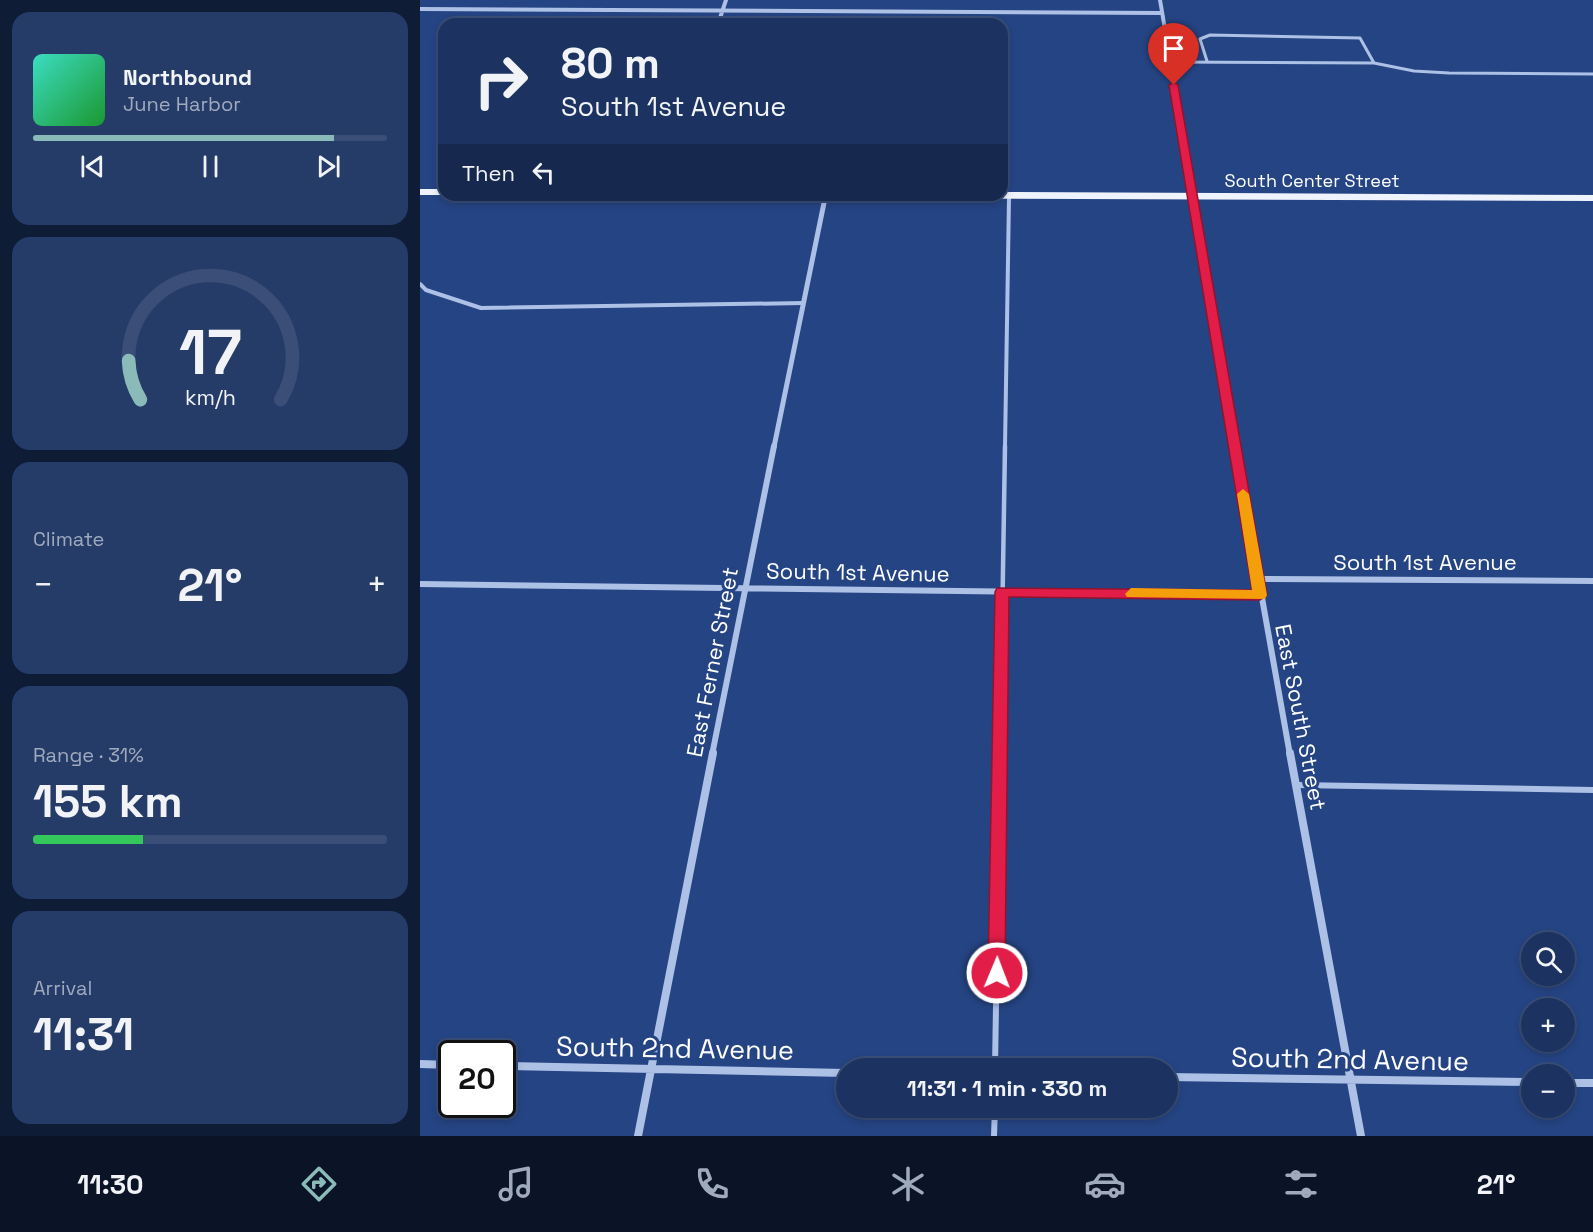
<!DOCTYPE html>
<html lang="en">
<head>
<meta charset="utf-8">
<style>
	:root { --surface:#1c3362; --page:#253b68; --text:#f1f3f6; --muted:#a0aabe; --line:#3a4e77; --accent:#8bbbb9 }
	body { margin:0; font-family:"Space Grotesk",sans-serif; background:var(--page); color:var(--text); height:100vh; display:flex; flex-direction:column; font-size:22px; white-space:nowrap }
	* { box-sizing:border-box; margin:0 }
	p { font-size:20px; color:var(--muted) }
	.icon { flex:none; width:33px; height:33px; fill:none; stroke:currentColor; stroke-width:2; stroke-linecap:round; stroke-linejoin:round }
	.map { position:relative; flex:1; overflow:hidden }
	.side { display:flex; flex-direction:column; gap:12px; padding:12px; background:#0f1c36; width:420px }
	.side>* { flex:none }
	.guide { position:absolute; left:18px; top:18px; width:570px; height:183px; border-radius:18px; box-shadow:0 3px 9px #0003,0 0 0 2px var(--line); background:#1c3362; color:var(--text); overflow:hidden }
	.tools { position:absolute; left:1101px; top:932px; display:grid; gap:12px }
	.tools a { display:grid; place-items:center; width:54px; height:54px; border-radius:50%; background:var(--surface); box-shadow:0 3px 9px #0003,0 0 0 2px var(--line); font-size:30px }
	.speed { position:absolute; left:18px; top:1040px; display:flex; gap:12px; font-size:30px; font-weight:700; text-align:center }
	.speed>* { display:grid; place-content:center; width:78px; height:78px; border-radius:50%; background:var(--surface); box-shadow:0 3px 9px #0003,0 0 0 2px var(--line); line-height:1 }
	.speed .limit { border:3px solid #111; border-radius:9px; background:#fff; color:#111 }
	.pin { position:absolute; display:grid; place-items:center; width:51px; height:51px; color:#fff; margin:-62px -26px; border-radius:50% 50% 50% 0; rotate:-45deg; box-shadow:0 0 6px #0007 }
	.pin .icon { rotate:45deg }
	.me { position:absolute; width:66px; margin:-33px; rotate:1deg; stroke-linejoin:round; filter:drop-shadow(0 0 4px #0008) }
	.turn { display:flex; align-items:center; gap:21px; height:126px; padding:0 24px; font-size:27px }
	.turn .icon { width:78px; height:78px; stroke-width:2.5 }
	.turn b { display:block; font-size:42px; line-height:51px }
	.then { display:flex; align-items:center; height:57px; padding:0 24px; background:#0003; gap:12px; font-size:22px }
	.big { font-size:45px; font-weight:700; line-height:1.1 }
	.side .card { flex:1; display:flex; flex-direction:column; justify-content:center; gap:9px; min-width:0; padding:0 21px; border-radius:18px; background:var(--page) }
	.side .dial { align-items:center; gap:0 }
	.dial svg { height:156px; overflow:visible; fill:none; stroke:var(--line); stroke-width:7; stroke-linecap:round; text-anchor:middle }
	.dial text { fill:var(--text); stroke:none }
	.song { display:flex; align-items:center; gap:18px }
	.cover { width:72px; height:72px; border-radius:9px; background:linear-gradient(135deg,hsl(170 70% 55%),hsl(130 70% 35%)) }
	.played { height:6px; border-radius:3px; background:linear-gradient(90deg,var(--accent) 85%,var(--line) 85%) }
	.keys { display:flex; justify-content:space-around; direction:ltr }
	.heat { display:flex; justify-content:space-between; align-items:center; font-size:33px; direction:ltr }
	.charge { height:9px; border-radius:4px; background:linear-gradient(90deg,#34c759 31%,var(--line) 0) }
	.trip { position:absolute; left:416px; top:1058px; width:342px; height:60px; border-radius:30px; background:var(--surface); box-shadow:0 3px 9px #0003,0 0 0 2px var(--line); font-weight:700; line-height:60px; text-align:center }
	.dock { display:flex; height:96px; justify-content:space-around; align-items:center; background:#0b1427; color:var(--muted) }
	.dock .icon { width:42px; height:42px }
	.dock .selected { color:var(--accent) }
	.dock b { font-size:27px; color:var(--text) }
	main { display:flex; flex:1; min-height:0 }
	.map>svg:first-child { display:block }
	.lines { fill:none; stroke-linecap:round; stroke-linejoin:round }
	.service-far3 { stroke:#adc1e7; stroke-width:3 }
	.service-far2 { stroke:#adc1e7; stroke-width:4 }
	.service-far1 { stroke:#adc1e7; stroke-width:4.5 }
	.service { stroke:#adc1e7; stroke-width:6 }
	.minor-far3 { stroke:#adc1e7; stroke-width:4 }
	.minor-far2 { stroke:#adc1e7; stroke-width:5 }
	.minor-far1 { stroke:#adc1e7; stroke-width:6 }
	.minor { stroke:#adc1e7; stroke-width:8 }
	.primary { fill:#eff3fd; fill-rule:evenodd }
	.route { fill:#e11d48; stroke:#92132f; stroke-width:1.5 }
	.slow { fill:#f59e0b }
	.labels { text-anchor:middle; dominant-baseline:central; stroke-width:6; stroke-linejoin:round; paint-order:stroke }
	.far-street-label { font-size:18px; fill:#fff; stroke:#254483 }
	.street-label { font-size:22px; fill:#fff; stroke:#254483 }
	.near-street-label { font-size:27px; fill:#fff; stroke:#254483 }
</style>
</head>
<body>
<main>
<section class="side">
<div class="card">
<div class="song"><i class="cover"></i><div><b>Northbound</b><p>June Harbor</p></div></div>
<div class="played"></div>
<div class="keys"><svg class="icon" aria-label="previous" viewBox="0 0 24 24"><path d="M18 5L8 12l10 7zM5 5v14"/></svg><svg class="icon" aria-label="pause" viewBox="0 0 24 24"><path d="M8 5v14M16 5v14"/></svg><svg class="icon" aria-label="next" viewBox="0 0 24 24"><path d="M6 5l10 7-10 7zM19 5v14"/></svg></div>
</div>
<div class="card dial"><svg viewBox="0 0 100 80">
<path d="M14 69A42 42 0 1 1 86 69"/>
<path d="M14 69A42 42 0 0 1 8 49" stroke="#8bbbb9"/>
<text x="50" y="56" font-size="32" font-weight="700">17</text>
<text x="50" y="72" font-size="11">km/h</text>
</svg></div>
<div class="card"><p>Climate</p>
<div class="heat"><a>−</a><b class="big">21°</b><a>+</a></div>
</div>
<div class="card"><p>Range · 31%</p><b class="big">155 km</b><div class="charge"></div></div>
<div class="card"><p>Arrival</p><b class="big">11:31</b></div>
</section>
<div class="map">
<svg width="1173" height="1136" viewBox="0 0 1173 1136">
	<rect width="100%" height="100%" fill="#254483"/>
	<g class="lines">
		<!-- service-far3 -->
		<path class="service-far3" d="M787 61 780 39 790 35 940 38 954 63
			M750 62 954 63 994 71 1029 73 1173 74
			M589 200V196"/>
		<!-- service-far2 -->
		<path class="service-far2" d="M0 284 6 290 61 308 383 303
			M585 447 589 198"/>
		<!-- service-far1 -->
		<path class="service-far1" d="M580 755 585 446"/>
		<!-- service -->
		<path class="service" d="M876 785 1173 790
			M575 1068 580 753
			M574 1136 575 1107"/>
		<!-- minor-far3 -->
		<path class="minor-far3" d="M740 0 774 200
			M0 9 742 13
			M298 24 306 0
			M405 200 406 195"/>
		<!-- minor-far2 -->
		<path class="minor-far2" d="M773 198 815 447
			M354 447 405 198"/>
		<!-- minor-far1 -->
		<path class="minor-far1" d="M815 446 870 755
			M838 579 1173 581
			M0 584 840 595
			M292 755 354 446"/>
		<!-- minor -->
		<path class="minor" d="M870 753 941 1136
			M0 1064 32 1065
			M82 1066 426 1073
			M747 1077 1112 1082
			M1144 1083H1173
			M218 1136 293 753"/>
		<!-- primary -->
		<path class="primary" d="M0 189H24L25 195H0Z
			M582 192 1173 195V201L430 198 425 195H582Z"/>
	</g>
	<!-- route -->
	<path class="route" d="M754 82 758 85 847 595 840 600 589 597 585 973 583 979 577 981 570 979 568 973 575 592 577 588 832 590 749 85Z"/>
	<!-- slow -->
	<path class="slow" d="M823 489 829 494 847 595 845 599 707 597 705 594 711 588 832 590 817 494Z"/>
	<g class="labels">
		<!-- far-street labels -->
		<g class="far-street-label">
			<text x="892" y="180">South Center Street</text>
		</g>
		<!-- street labels -->
		<g class="street-label">
			<text x="1005" y="562">South 1st Avenue</text>
			<text transform="translate(438 572) rotate(1)">South 1st Avenue</text>
			<text transform="translate(292 662) rotate(-79)">East Ferner Street</text>
			<text transform="translate(881 717) rotate(79)">East South Street</text>
		</g>
		<!-- near-street labels -->
		<g class="near-street-label">
			<text transform="translate(255 1048) rotate(1)">South 2nd Avenue</text>
			<text transform="translate(930 1059) rotate(1)">South 2nd Avenue</text>
		</g>
	</g>
</svg>
<div class="tools">
<a><svg class="icon" aria-label="search" viewBox="0 0 24 24"><circle cx="10" cy="10" r="6"/><path d="M15 15l6 6"/></svg></a>
<a>+</a>
<a>−</a>
</div>
<div class="speed"><div class="limit">20</div></div>
<div class="pin" style="left:754px;top:85px;background:#d93025"><svg class="icon" aria-label="arrive" viewBox="0 0 24 24"><path d="M6 21V4h12l-3 4 3 4H6"/></svg></div>
<svg class="me" style="left:577px;top:973px" viewBox="-20 -20 40 40"><circle r="17" fill="#e11d48" stroke="#fff" stroke-width="3"/><path d="M0-11L8 9 0 5-8 9z" fill="#fff"/></svg>
<div class="trip">11:31 · 1 min · 330 m</div>
<div class="guide">
<div class="turn"><svg class="icon" aria-label="right" viewBox="0 0 24 24"><path d="M7 20v-9h11M14 6l5 5-5 5"/></svg><div><b>80 m</b>South 1st Avenue</div></div>
<div class="then">Then<svg class="icon" aria-label="left" viewBox="0 0 24 24"><path d="M17 20v-9H6M10 6l-5 5 5 5"/></svg></div>
</div>
</div>
</main>
<nav class="dock">
<b>11:30</b>
<svg class="icon selected" aria-label="directions" viewBox="0 0 24 24"><path d="M12 3l9 9-9 9-9-9zM9 14v-3h6M13 9l2 2-2 2"/></svg>
<svg class="icon" aria-label="music" viewBox="0 0 24 24"><path d="M9 18V5l10-2v13"/><circle cx="6" cy="18" r="3"/><circle cx="16" cy="16" r="3"/></svg>
<svg class="icon" aria-label="phone" viewBox="0 0 24 24"><path d="M5 4h4l2 5-3 2q2 4 5 5l2-3 5 2v4C11 20 4 13 5 4z"/></svg>
<svg class="icon" aria-label="climate" viewBox="0 0 24 24"><path d="M12 3v18M4 7l16 10M4 17L20 7"/></svg>
<svg class="icon" aria-label="car" viewBox="0 0 24 24"><path d="M5 17H2v-5l4-1 3-4h7l3 4 3 1v5h-3M9 17h6M6 11h13"/><circle cx="7" cy="17" r="2"/><circle cx="17" cy="17" r="2"/></svg>
<svg class="icon" aria-label="filters" viewBox="0 0 24 24"><path d="M4 7h16M4 17h16"/><circle cx="9" cy="7" r="2"/><circle cx="15" cy="17" r="2"/></svg>
<b>21°</b>
</nav>
</body>
</html>
